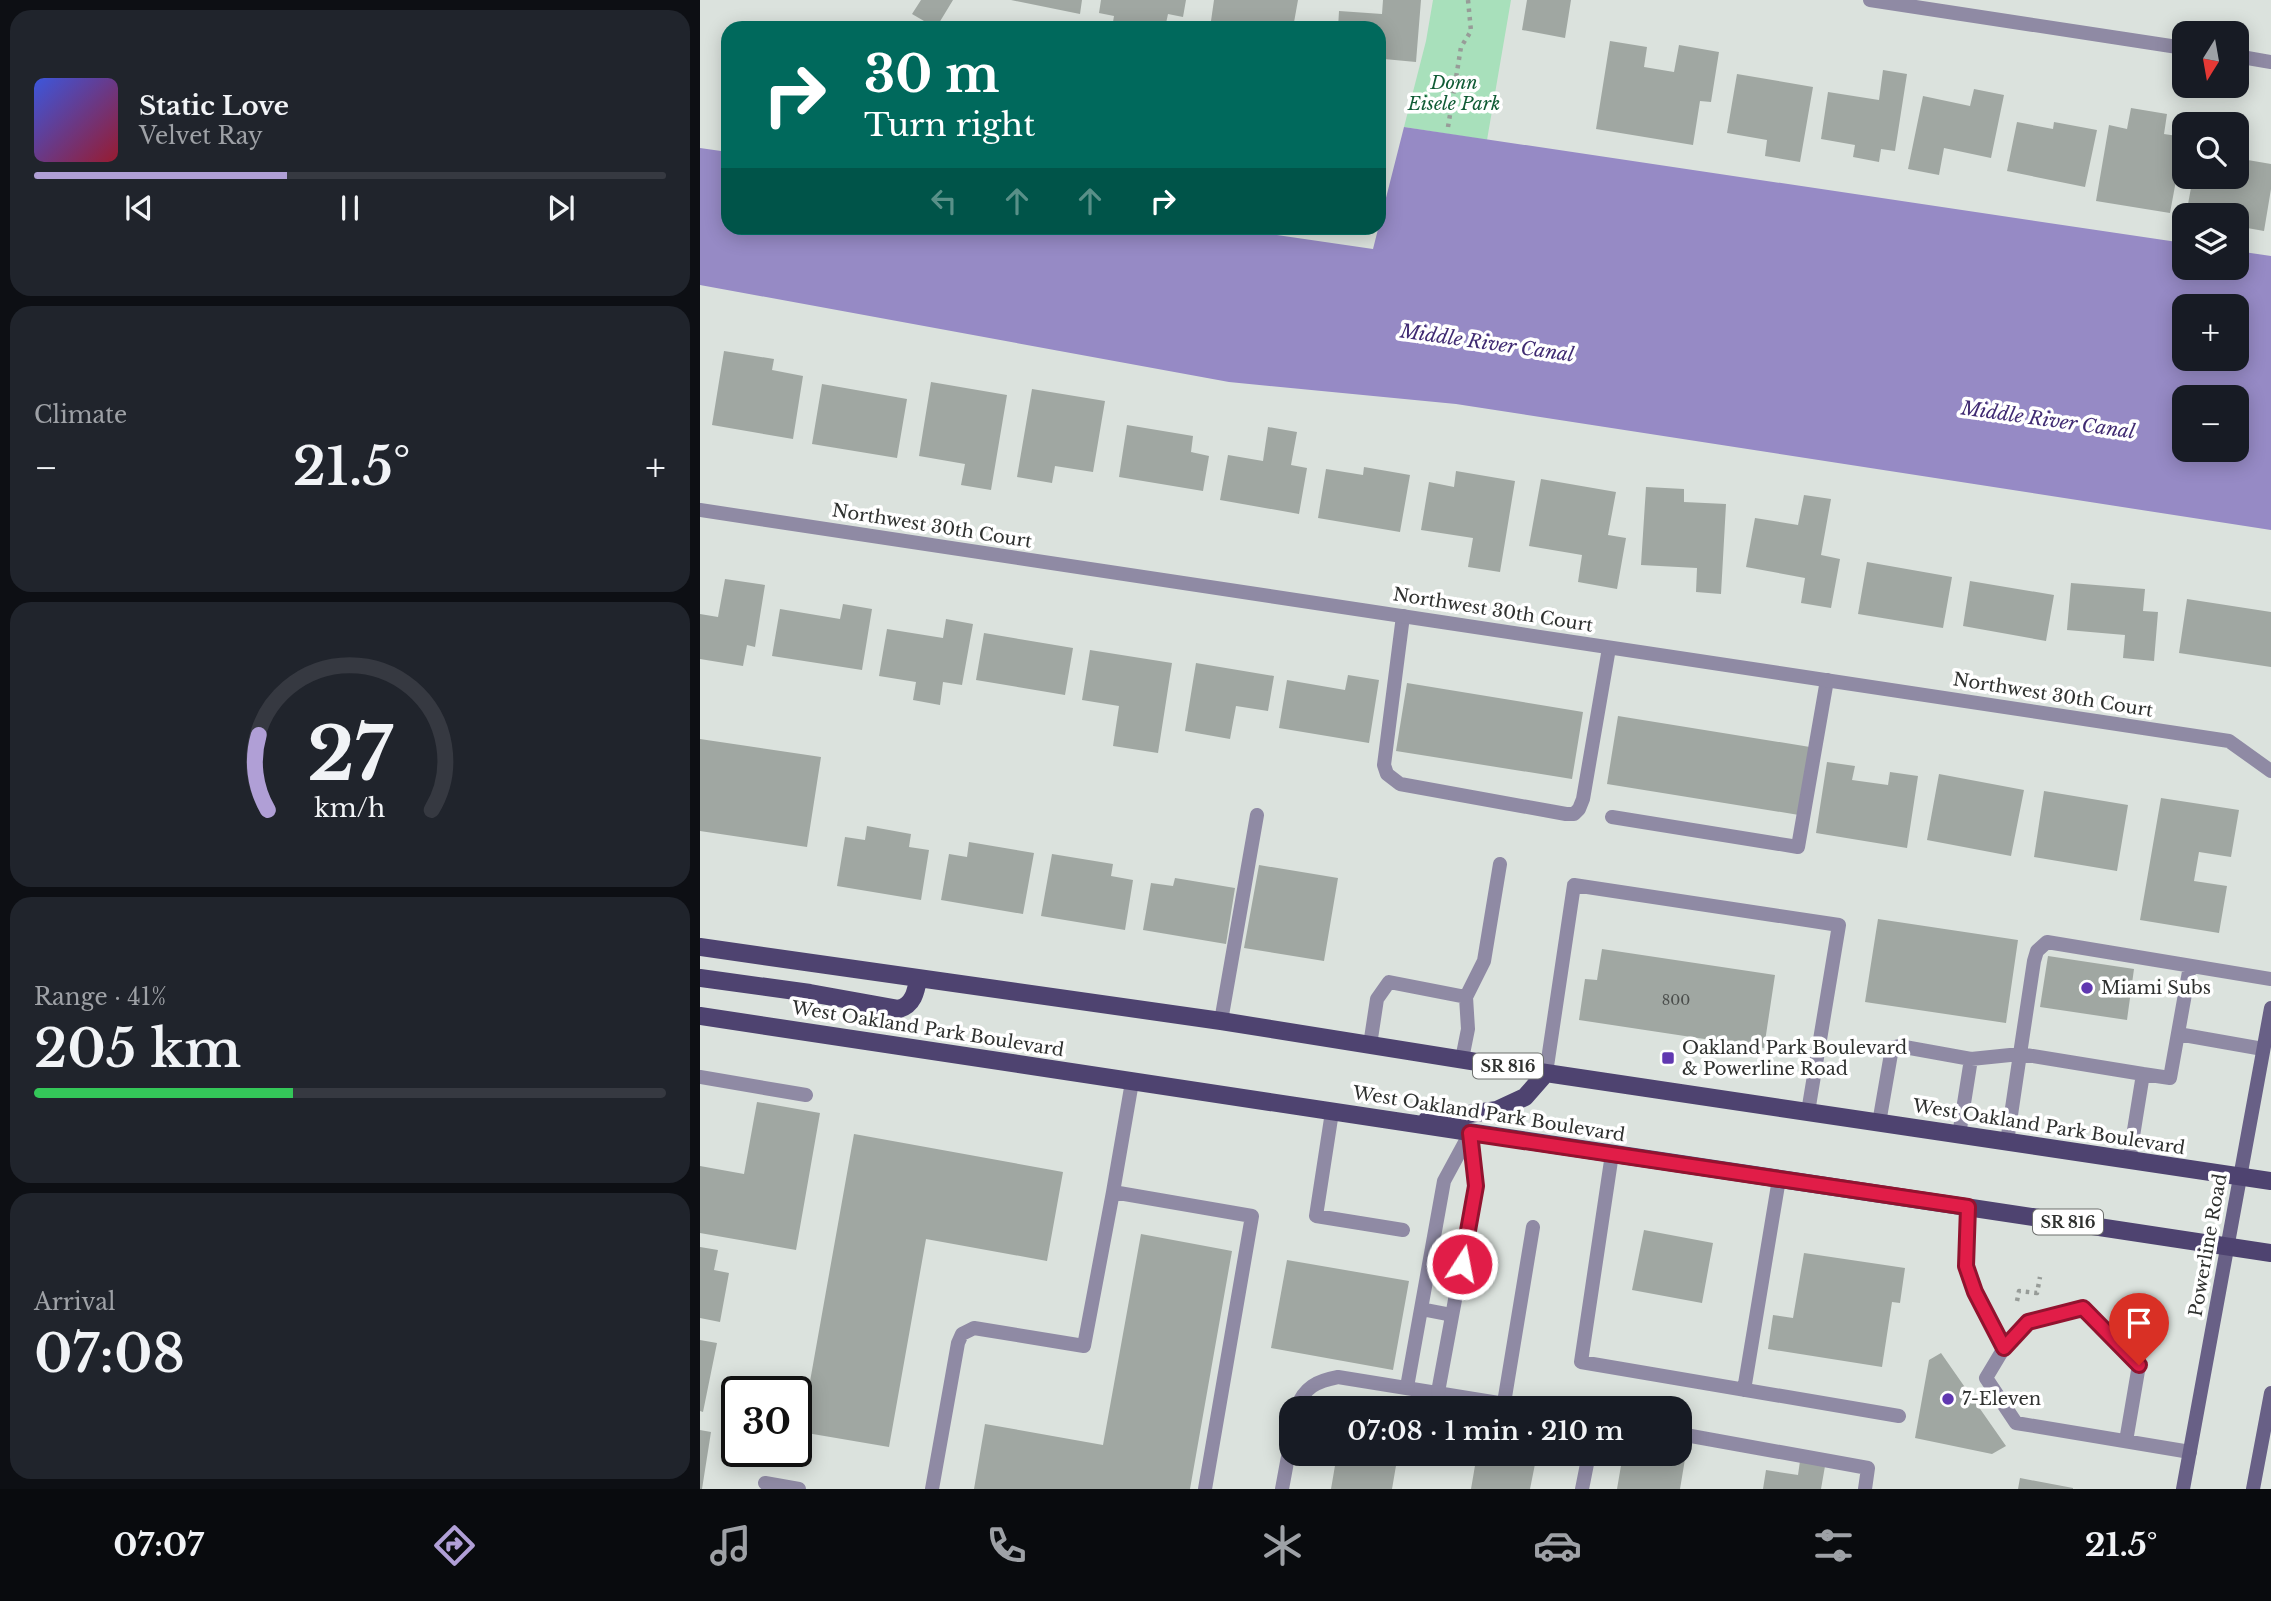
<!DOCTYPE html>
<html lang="en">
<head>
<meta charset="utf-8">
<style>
	:root { --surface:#171b24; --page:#20242c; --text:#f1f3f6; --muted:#9ea1a6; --line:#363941; --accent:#b09fd6 }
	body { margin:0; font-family:"Libre Baskerville",serif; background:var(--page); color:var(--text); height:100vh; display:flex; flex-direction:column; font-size:26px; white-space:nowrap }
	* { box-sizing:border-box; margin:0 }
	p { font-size:23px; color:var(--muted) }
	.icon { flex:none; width:38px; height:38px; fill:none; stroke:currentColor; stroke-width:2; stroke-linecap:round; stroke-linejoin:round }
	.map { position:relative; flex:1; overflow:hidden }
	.sheet { display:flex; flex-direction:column; gap:10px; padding:10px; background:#0d0f14; width:700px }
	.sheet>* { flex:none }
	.banner { position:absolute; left:21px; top:21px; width:665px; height:214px; border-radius:21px; box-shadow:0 4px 18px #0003; background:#00695c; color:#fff; overflow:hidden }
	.needle { width:46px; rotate:191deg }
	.tools { position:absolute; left:1472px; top:21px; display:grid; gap:14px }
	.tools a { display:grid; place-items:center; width:77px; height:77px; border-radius:14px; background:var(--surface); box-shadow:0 4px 18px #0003; font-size:35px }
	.speed { position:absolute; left:21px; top:1376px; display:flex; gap:14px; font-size:35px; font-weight:700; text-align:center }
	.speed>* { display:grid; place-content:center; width:91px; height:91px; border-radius:50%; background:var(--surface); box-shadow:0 4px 18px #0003; line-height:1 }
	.speed .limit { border:4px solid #111; border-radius:10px; background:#fff; color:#111 }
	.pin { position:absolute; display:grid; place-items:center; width:60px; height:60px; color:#fff; margin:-72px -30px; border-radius:50% 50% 50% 0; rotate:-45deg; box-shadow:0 0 7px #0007 }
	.pin .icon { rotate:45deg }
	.me { position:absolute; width:77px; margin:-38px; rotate:11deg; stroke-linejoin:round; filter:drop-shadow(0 0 5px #0008) }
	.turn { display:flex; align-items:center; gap:24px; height:147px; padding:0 28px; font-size:32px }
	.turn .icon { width:91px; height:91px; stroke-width:2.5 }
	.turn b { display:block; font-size:49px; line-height:60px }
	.lanes { display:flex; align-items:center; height:66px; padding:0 28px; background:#0003; justify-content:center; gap:35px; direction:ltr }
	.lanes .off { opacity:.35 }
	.big { font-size:52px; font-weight:600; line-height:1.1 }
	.sheet .card { flex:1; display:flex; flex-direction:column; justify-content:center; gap:10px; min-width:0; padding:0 24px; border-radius:21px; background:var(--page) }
	.sheet .dial { align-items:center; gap:0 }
	.dial svg { height:182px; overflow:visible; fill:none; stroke:var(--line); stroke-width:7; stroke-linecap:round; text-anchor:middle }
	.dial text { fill:var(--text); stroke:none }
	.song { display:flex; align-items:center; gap:21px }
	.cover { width:84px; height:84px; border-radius:10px; background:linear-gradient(135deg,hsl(230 70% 55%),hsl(350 70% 35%)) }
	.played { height:7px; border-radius:4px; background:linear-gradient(90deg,var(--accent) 40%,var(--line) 40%) }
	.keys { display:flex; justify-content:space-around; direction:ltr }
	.heat { display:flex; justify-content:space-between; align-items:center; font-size:38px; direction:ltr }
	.charge { height:10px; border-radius:5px; background:linear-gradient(90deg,#34c759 41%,var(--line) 0) }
	.trip { position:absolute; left:579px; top:1396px; width:413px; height:70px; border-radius:21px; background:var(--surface); box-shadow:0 4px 18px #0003; font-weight:600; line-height:70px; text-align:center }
	.tab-bar { display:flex; height:112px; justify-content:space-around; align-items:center; background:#090b0e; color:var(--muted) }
	.tab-bar .icon { width:49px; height:49px }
	.tab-bar .current { color:var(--accent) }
	.tab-bar b { font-size:32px; color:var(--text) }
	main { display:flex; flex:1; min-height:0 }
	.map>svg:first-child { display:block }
	.green { fill:#a8e0bb }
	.water { fill:#968ac5; fill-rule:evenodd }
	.building { fill:#a0a7a2 }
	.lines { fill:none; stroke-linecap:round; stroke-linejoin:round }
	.path { stroke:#979c98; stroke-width:4.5; stroke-dasharray:3.5 5; stroke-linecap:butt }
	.lane { stroke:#8f8aa4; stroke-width:14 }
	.street { stroke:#8f8aa4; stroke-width:14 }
	.secondary { stroke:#686086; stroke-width:14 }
	.primary { stroke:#4e4370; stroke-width:18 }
	.route-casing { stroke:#92132f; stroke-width:18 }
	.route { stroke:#e11d48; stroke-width:12 }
	.poi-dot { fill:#6038b0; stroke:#fff; stroke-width:2.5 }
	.labels { text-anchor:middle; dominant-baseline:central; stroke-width:7; stroke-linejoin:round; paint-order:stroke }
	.number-label { font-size:14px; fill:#4b4e4c }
	.shield { fill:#fff; stroke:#6d6f6d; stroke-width:2 }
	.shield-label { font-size:16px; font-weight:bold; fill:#2f312f }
	.park-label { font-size:18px; font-style:italic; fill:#105b35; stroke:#fff }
	.street-label { font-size:18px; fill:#2f312f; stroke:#fff }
	.poi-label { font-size:18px; fill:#2f312f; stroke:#fff; text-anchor:start }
	.water-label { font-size:19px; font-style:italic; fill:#402b72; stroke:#fff }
</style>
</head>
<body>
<main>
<section class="sheet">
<div class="card">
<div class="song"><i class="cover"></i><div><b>Static Love</b><p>Velvet Ray</p></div></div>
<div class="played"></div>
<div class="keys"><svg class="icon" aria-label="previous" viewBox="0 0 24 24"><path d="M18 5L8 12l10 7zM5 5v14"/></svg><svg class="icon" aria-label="pause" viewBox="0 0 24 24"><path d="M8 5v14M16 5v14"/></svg><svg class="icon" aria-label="next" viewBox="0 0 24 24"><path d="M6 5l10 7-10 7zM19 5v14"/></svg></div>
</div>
<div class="card"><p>Climate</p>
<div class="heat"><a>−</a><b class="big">21.5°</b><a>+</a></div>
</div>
<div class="card dial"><svg viewBox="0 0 100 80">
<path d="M14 69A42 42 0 1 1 86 69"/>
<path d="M14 69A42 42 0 0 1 10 36" stroke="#b09fd6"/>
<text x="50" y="56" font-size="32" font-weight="700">27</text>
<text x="50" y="72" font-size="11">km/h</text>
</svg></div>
<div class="card"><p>Range · 41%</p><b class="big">205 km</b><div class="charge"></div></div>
<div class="card"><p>Arrival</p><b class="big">07:08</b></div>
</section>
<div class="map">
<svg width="1571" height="1489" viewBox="0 0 1571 1489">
	<rect width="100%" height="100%" fill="#dbe2dd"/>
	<!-- green -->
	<path class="green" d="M733 0H811L787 140 704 127 726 41Z"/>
	<!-- water -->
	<path class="water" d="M704 127 1484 243V268H1536L1537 251 1571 256V530L756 404 529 382 0 285V148L28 152V228H529L673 249ZM1484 306H1536V359H1484ZM1484 397H1536V450H1484Z"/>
	<!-- building -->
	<path class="building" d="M221 0H253L236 28 212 14Z
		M311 0H382L380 14Z
		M401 0H486L483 17 468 14 465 28H412L414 16 399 13Z
		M514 0H598L593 28H510Z
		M683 0H721L716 62 684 59 683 82H679V28H638L639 11 682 14Z
		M827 0H871L865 38 822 30Z
		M910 41 947 47 944 67 974 72 979 45 1019 52 1011 102 1000 101 993 145 896 129Z
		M1183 70 1207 74 1195 151 1181 149 1179 162 1153 157 1155 145 1121 139 1128 92 1179 100Z
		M1037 74 1113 87 1100 162 1065 156 1067 140 1027 133Z
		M1274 89 1304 95 1291 158 1244 148 1239 175 1208 169 1223 96 1270 106Z
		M1431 108 1467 114 1464 134 1484 137 1470 213 1396 201 1409 125 1427 129Z
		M1317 122 1353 129 1354 122 1397 130 1385 187 1307 171Z
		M1536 158 1571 164V189L1564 231 1536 226V215H1486L1493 177H1536Z
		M24 351 74 359 72 370 103 376 93 439 12 425Z
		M231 382 307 395 291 490 261 485 265 464 219 456Z
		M122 384 207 399 197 458 112 444Z
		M332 389 405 401 393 472 355 466 352 483 317 477Z
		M427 425 493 436 491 452 509 456 503 491 419 477Z
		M568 427 597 432 591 465 607 468 599 514 520 500 528 455 563 461Z
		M664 467 710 475 700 532 618 518 626 469 663 475Z
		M756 471 815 481 800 572 768 567 773 538 721 530 729 482 754 487Z
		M841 479 916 492 908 535 926 538 917 589 878 582 882 555 829 546Z
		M946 487 984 489V502L1026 504 1021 594 996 592 997 568 941 565Z
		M1104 495 1131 499 1121 555 1140 559 1131 608 1101 603 1105 578 1046 567 1055 518 1098 525Z
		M1167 562 1252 577 1243 628 1158 614Z
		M25 579 65 585 55 647 47 645 43 666 0 659V614L18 617Z
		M1270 581 1354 595 1346 641 1263 626Z
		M1371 583 1445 589 1443 611 1458 612 1454 661 1423 658 1425 635 1367 630Z
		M1487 599 1571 612V667L1479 653Z
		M143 604 172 609 162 670 72 656 80 609 140 619Z
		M246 619 273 624 262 685 243 682 240 705 213 700 216 682 179 676 187 629 243 638Z
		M284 633 373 648 365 695 276 680Z
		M390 650 472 663 458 753 413 746 419 706 382 700Z
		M496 663 574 676 568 711 536 706 530 739 485 731Z
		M648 675 679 680 669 743 579 728 587 680 645 690Z
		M707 683 883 712 872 779 696 751Z
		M918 716 1110 747 1099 815 907 784Z
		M0 739 121 757 107 847 0 831Z
		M1127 762 1155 766 1152 780 1188 785 1190 772 1218 776 1207 848 1116 833Z
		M1239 774 1324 790 1311 856 1227 840Z
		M1344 791 1428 805 1417 871 1334 857Z
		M1461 798 1539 810 1531 857 1499 852 1494 881 1527 886 1519 933 1440 920Z
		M167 826 211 834 209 847 229 850 221 900 137 886 145 837 165 840Z
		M269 842 334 853 323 914 241 900 249 854 267 857Z
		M352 854 413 864 411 876 433 880 425 930 341 916Z
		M559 865 638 878 624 961 544 948Z
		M475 878 535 888 526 944 443 930 451 883 473 886Z
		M1178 919 1318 940 1306 1023 1165 1002Z
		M902 949 1075 975 1064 1048 879 1020 885 979 897 980Z
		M1348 956 1434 969 1427 1020 1340 1007Z
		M57 1102 120 1113 96 1250 0 1233V1166L44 1174Z
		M154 1134 363 1172 347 1261 226 1239 189 1447 101 1432Z
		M944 1230 1013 1243 1002 1303 932 1290Z
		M441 1234 532 1251 490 1489H274L285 1424 403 1445Z
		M0 1247 18 1250 14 1270 29 1273 20 1322 0 1318Z
		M1104 1253 1205 1268 1200 1303 1192 1302 1182 1367 1068 1349 1073 1315 1093 1318Z
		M587 1260 709 1281 693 1370 571 1348Z
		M0 1340 17 1343 3 1412 0 1411Z
		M1241 1353 1306 1446 1292 1454 1215 1438 1229 1360Z
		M0 1430 11 1432 2 1489H0Z
		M980 1453H986L980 1489H917L923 1454Z
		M637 1454H698L692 1489H631Z
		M777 1454H837L830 1489H771Z
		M1100 1461 1125 1466 1121 1489H1063L1066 1470 1098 1475Z
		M1320 1478 1373 1488V1489H1318Z"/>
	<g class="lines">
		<!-- path -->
		<path class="path" d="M748 127 761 47 771 31 768 0
			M1317 1301 1319 1291 1337 1293 1340 1277"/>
		<!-- lane -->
		<path class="lane" d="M703 616 684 765 687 774 700 784 866 814H874L879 809 883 799 909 648
			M912 817 1098 847 1127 680
			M766 997 784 961 800 864
			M521 1021 557 815
			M1478 1034 1563 1049
			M670 1045 677 999 689 982 766 997 768 1029 762 1059
			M846 1073 874 885 1139 925 1108 1112
			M1443 1074 1470 1078 1490 966
			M0 1077 106 1095
			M432 1082 413 1192 552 1216 505 1489
			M632 1112 616 1216 703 1230
			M1179 1123 1192 1048 1199 1046 1271 1059 1320 1054 1334 961 1337 951 1347 942 1571 979
			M1259 1135 1271 1059
			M1307 1142 1320 1054 1443 1074 1429 1161
			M912 1154 881 1362 1199 1416
			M1267 1207 1266 1266 1275 1292 1304 1348 1327 1322 1383 1308 1439 1365 1426 1441
			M1304 1348 1286 1378 1316 1423 1490 1452
			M1044 1390 1079 1179
			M804 1403 833 1227
			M596 1409C604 1387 617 1381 638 1377L836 1409
			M980 1434 1168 1468 1165 1489
			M65 1483 99 1489
			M232 1489 258 1343 262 1334 274 1328 384 1346 413 1192
			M582 1489 592 1435
			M882 1489 889 1454"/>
		<!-- street -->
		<path class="street" d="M1170 0 1484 48
			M1536 56 1571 62
			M0 510 1529 741 1571 771
			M721 1309 752 1315
			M707 1387 744 1181 770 1133
			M738 1392 776 1186 770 1133"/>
		<!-- secondary -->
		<path class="secondary" d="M1483 1489 1571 1008
			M1553 1489 1571 1393"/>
		<!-- primary -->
		<path class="primary" d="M0 947 521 1021 846 1073 1571 1181
			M0 978 110 993 199 1009C213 1005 216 992 218 979
			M0 1016 1571 1253
			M727 1120 797 1110 825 1097 846 1073"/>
	</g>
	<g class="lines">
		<!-- route casing -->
		<g class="route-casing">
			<path id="route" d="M762 1264 776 1186 770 1133 1268 1207 1266 1266 1275 1292 1304 1348 1328 1322 1383 1308 1439 1365"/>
		</g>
		<!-- route -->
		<use href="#route" class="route"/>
	</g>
	<!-- markers -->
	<g class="poi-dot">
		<circle cx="1387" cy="988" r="7"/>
		<rect x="961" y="1051" width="14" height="14" rx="3.5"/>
		<circle cx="1248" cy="1399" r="7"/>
	</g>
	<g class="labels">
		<!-- number labels -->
		<g class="number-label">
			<text x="976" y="1000">800</text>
		</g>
		<!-- shield labels -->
		<g class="shield">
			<rect x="773" y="1053.5" width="70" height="25" rx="5"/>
			<rect x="1333" y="1209.5" width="70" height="25" rx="5"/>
		</g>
		<g class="shield-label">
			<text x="808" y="1066">SR 816</text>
			<text x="1368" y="1222">SR 816</text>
		</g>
		<!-- park labels -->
		<g class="park-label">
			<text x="754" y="83">Donn<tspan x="754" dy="21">Eisele Park</tspan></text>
		</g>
		<!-- street labels -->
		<g class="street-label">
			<text transform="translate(232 526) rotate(9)">Northwest 30th Court</text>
			<text transform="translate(793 610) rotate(9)">Northwest 30th Court</text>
			<text transform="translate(1353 695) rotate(9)">Northwest 30th Court</text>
			<text transform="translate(228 1029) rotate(9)">West Oakland Park Boulevard</text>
			<text transform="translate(789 1114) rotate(9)">West Oakland Park Boulevard</text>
			<text transform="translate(1349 1127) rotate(9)">West Oakland Park Boulevard</text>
			<text transform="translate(1508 1245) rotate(-80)">Powerline Road</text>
		</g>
		<!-- poi labels -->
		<g class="poi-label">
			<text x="1401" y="988">Miami Subs</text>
			<text x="982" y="1048">Oakland Park Boulevard<tspan x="982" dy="21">&amp; Powerline Road</tspan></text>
			<text x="1262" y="1399">7-Eleven</text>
		</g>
		<!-- water labels -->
		<g class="water-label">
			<text transform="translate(787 343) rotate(8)">Middle River Canal</text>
			<text transform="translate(1348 420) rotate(8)">Middle River Canal</text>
		</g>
	</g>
</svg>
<div class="tools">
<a><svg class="needle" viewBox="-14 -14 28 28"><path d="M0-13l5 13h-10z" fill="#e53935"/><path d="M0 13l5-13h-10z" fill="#9ea1a6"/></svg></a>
<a><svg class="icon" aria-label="search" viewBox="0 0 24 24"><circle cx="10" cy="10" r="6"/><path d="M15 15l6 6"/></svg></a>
<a><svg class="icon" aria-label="layers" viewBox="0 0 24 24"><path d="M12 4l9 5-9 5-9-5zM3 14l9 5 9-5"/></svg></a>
<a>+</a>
<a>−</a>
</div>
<div class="speed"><div class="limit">30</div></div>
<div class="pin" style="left:1439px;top:1365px;background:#d93025"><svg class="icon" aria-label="arrive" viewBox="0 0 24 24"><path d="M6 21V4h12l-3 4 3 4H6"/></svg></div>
<svg class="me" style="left:762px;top:1264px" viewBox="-20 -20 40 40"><circle r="17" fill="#e11d48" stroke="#fff" stroke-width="3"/><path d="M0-11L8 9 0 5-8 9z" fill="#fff"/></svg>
<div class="trip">07:08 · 1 min · 210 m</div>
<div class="banner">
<div class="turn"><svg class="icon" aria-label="right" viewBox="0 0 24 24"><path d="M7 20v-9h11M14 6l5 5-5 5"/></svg><div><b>30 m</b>Turn right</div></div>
<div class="lanes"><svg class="icon off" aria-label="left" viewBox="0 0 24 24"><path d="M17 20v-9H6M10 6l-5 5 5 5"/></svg><svg class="icon off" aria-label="ahead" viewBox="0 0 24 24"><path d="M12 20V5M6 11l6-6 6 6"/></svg><svg class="icon off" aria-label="ahead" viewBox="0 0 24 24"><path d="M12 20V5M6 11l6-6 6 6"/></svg><svg class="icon" aria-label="right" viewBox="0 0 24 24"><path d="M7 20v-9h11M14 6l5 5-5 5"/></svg></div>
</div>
</div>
</main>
<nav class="tab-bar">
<b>07:07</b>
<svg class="icon current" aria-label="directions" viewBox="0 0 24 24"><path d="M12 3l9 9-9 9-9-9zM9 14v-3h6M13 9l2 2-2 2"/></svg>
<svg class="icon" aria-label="music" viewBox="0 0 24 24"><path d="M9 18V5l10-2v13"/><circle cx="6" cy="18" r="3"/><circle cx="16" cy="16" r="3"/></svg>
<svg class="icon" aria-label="phone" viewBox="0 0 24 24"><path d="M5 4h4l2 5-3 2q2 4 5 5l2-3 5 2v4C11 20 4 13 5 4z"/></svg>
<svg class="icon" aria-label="climate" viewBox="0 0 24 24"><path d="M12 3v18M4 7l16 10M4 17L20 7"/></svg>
<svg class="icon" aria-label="car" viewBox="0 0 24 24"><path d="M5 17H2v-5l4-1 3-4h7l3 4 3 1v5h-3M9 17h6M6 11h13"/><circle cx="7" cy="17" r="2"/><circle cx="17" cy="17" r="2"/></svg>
<svg class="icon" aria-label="filters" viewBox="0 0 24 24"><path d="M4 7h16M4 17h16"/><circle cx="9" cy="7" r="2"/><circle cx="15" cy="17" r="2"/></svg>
<b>21.5°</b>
</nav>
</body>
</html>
